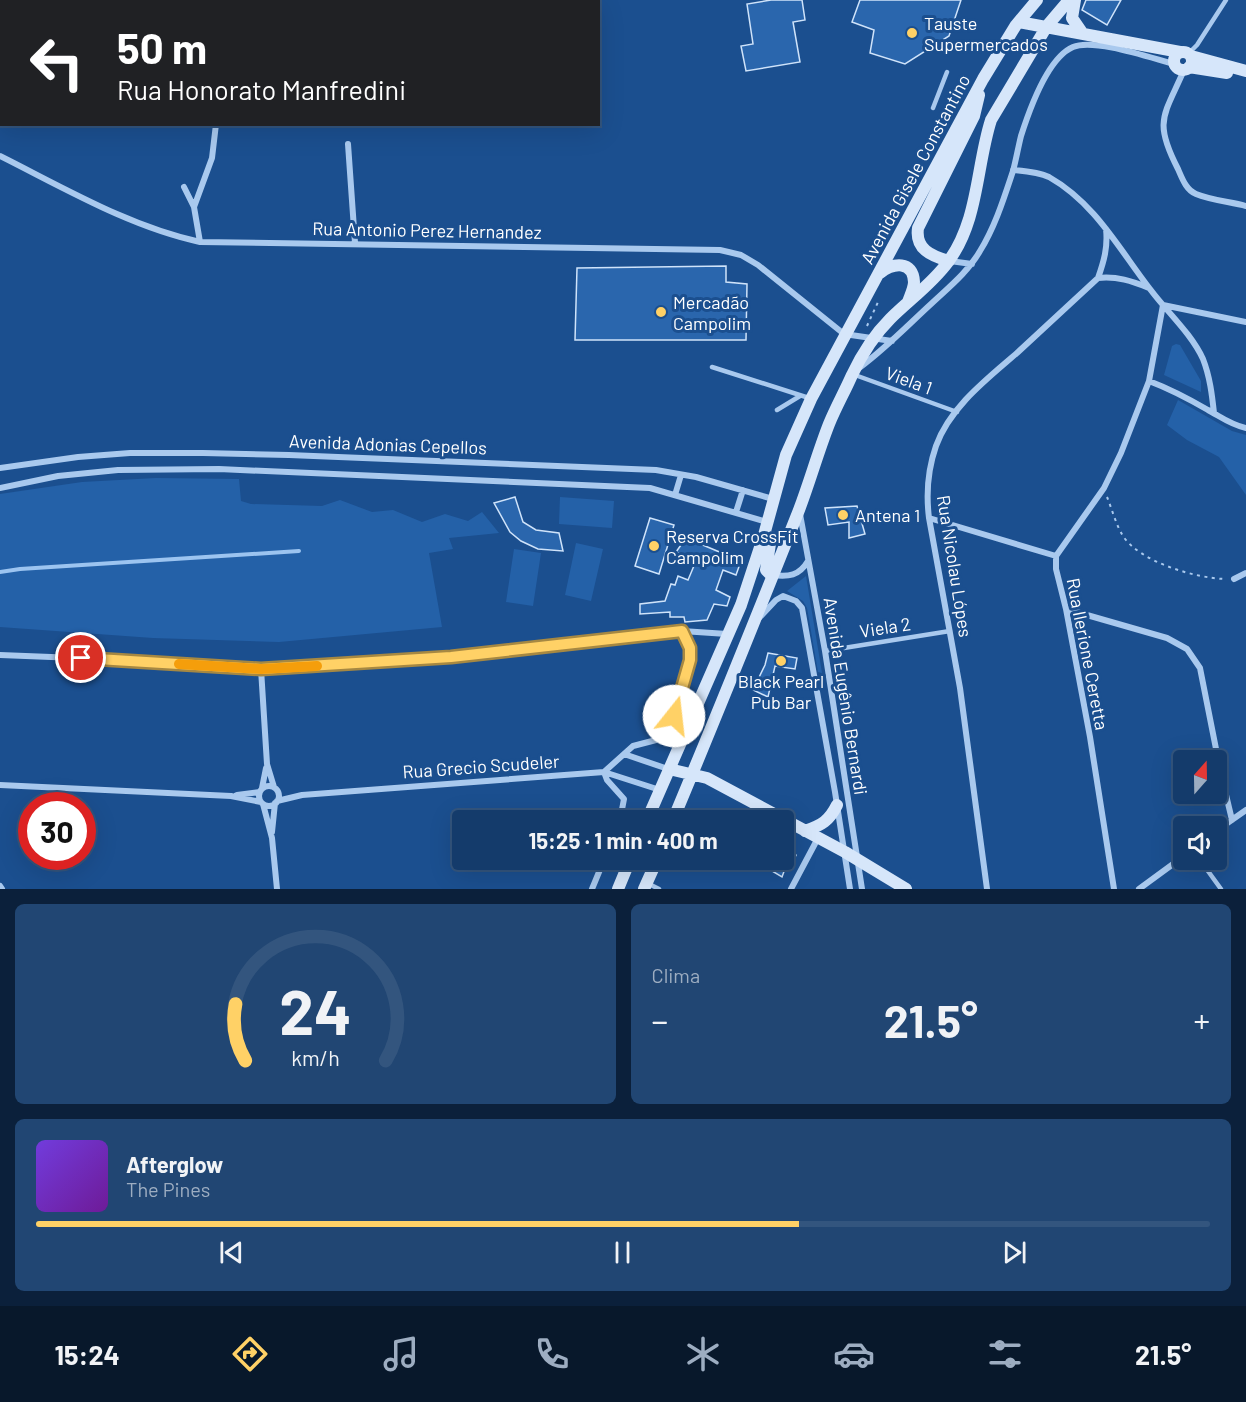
<!DOCTYPE html>
<html lang="pt">
<head>
<meta charset="utf-8">
<style>
	:root { --surface:#143b6b; --page:#214673; --text:#f1f3f6; --muted:#9dadc1; --line:#33557e; --accent:#ffd166 }
	body { margin:0; font-family:Barlow,sans-serif; background:var(--page); color:var(--text); height:100vh; display:flex; flex-direction:column; font-size:22px; white-space:nowrap }
	* { box-sizing:border-box; margin:0 }
	p { font-size:20px; color:var(--muted) }
	.icon { flex:none; width:33px; height:33px; fill:none; stroke:currentColor; stroke-width:2; stroke-linecap:round; stroke-linejoin:round }
	.map { position:relative; height:889px; overflow:hidden }
	.drawer { display:flex; flex-direction:column; gap:15px; padding:15px; background:#0b203b; flex:1 }
	.drawer>* { flex:none }
	.banner { position:absolute; left:0px; top:0px; width:600px; height:126px; box-shadow:0 6px 24px #0002,0 0 0 2px var(--line); background:#202124; color:#fff; overflow:hidden }
	.needle { width:39px; rotate:20deg }
	.buttons { position:absolute; left:1173px; top:750px; display:grid; gap:12px }
	.buttons a { display:grid; place-items:center; width:54px; height:54px; border-radius:6px; background:var(--surface); box-shadow:0 6px 24px #0002,0 0 0 2px var(--line); font-size:30px }
	.speed { position:absolute; left:18px; top:792px; display:flex; gap:12px; font-size:30px; font-weight:700; text-align:center }
	.speed>* { display:grid; place-content:center; width:78px; height:78px; border-radius:50%; background:var(--surface); box-shadow:0 6px 24px #0002,0 0 0 2px var(--line); line-height:1 }
	.speed .limit { border:9px solid #d22; background:#fff; color:#111 }
	.pin { position:absolute; display:grid; place-items:center; width:51px; height:51px; color:#fff; margin:-26px; border:3px solid #fff; border-radius:50%; box-shadow:0 2px 6px #0007 }
	.me { position:absolute; width:66px; margin:-33px; rotate:16deg; stroke-linejoin:round; filter:drop-shadow(0 0 4px #0008) }
	.turn { display:flex; align-items:center; gap:21px; height:126px; padding:0 18px; font-size:27px }
	.turn .icon { width:78px; height:78px; stroke-width:2.5 }
	.turn b { display:block; font-size:42px; line-height:51px }
	.big { font-size:45px; font-weight:700; line-height:1.1 }
	.drawer .widget { flex:1; display:flex; flex-direction:column; justify-content:center; gap:9px; min-width:0; padding:0 21px; border-radius:9px; background:var(--page) }
	.drawer .dial { align-items:center; gap:0 }
	.dial svg { height:156px; overflow:visible; fill:none; stroke:var(--line); stroke-width:7; stroke-linecap:round; text-anchor:middle }
	.dial text { fill:var(--text); stroke:none }
	.song { display:flex; align-items:center; gap:18px }
	.cover { width:72px; height:72px; border-radius:9px; background:linear-gradient(135deg,hsl(260 70% 55%),hsl(280 70% 35%)) }
	.played { height:6px; border-radius:3px; background:linear-gradient(90deg,var(--accent) 65%,var(--line) 65%) }
	.keys { display:flex; justify-content:space-around; direction:ltr }
	.heat { display:flex; justify-content:space-between; align-items:center; font-size:33px; direction:ltr }
	.drawer .tiles { flex:1; display:grid; gap:15px; grid-template-columns:1fr 1fr }
	.widget:last-child { grid-column:span 2 }
	.trip { position:absolute; left:452px; top:810px; width:342px; height:60px; border-radius:6px; background:var(--surface); box-shadow:0 6px 24px #0002,0 0 0 2px var(--line); font-weight:700; line-height:60px; text-align:center }
	.tab-bar { display:flex; height:96px; justify-content:space-around; align-items:center; background:#08182b; color:var(--muted) }
	.tab-bar .icon { width:42px; height:42px }
	.tab-bar .active { color:var(--accent) }
	.tab-bar b { font-size:27px; color:var(--text) }
	.map>svg:first-child { display:block }
	.green { fill:#2461a8 }
	.lines { fill:none; stroke-linecap:round; stroke-linejoin:round }
	.stream { stroke:#9cc4f0; stroke-width:4 }
	.building { fill:#2a66ad; stroke:#cfe3fa; stroke-width:1.5 }
	.path { stroke:#a9c9ee; stroke-width:2; stroke-dasharray:3 4.5; stroke-linecap:butt }
	.lane { stroke:#a9c9ee; stroke-width:4.5 }
	.street { stroke:#a9c9ee; stroke-width:6 }
	.secondary { stroke:#d6e6fa; stroke-width:12 }
	.route-casing { stroke:#a68842; stroke-width:15 }
	.route { stroke:#ffd166; stroke-width:10 }
	.slow { stroke:#f59e0b; stroke-width:10 }
	.poi-dot { fill:#ffd166; stroke:#1b4f8f; stroke-width:2 }
	.labels { text-anchor:middle; dominant-baseline:central; stroke-width:6; stroke-linejoin:round; paint-order:stroke }
	.poi-label { font-size:18px; fill:#fff; stroke:#1b4f8f; text-anchor:start }
	.street-label { font-size:18px; fill:#fff; stroke:#1b4f8f }
</style>
</head>
<body>
<div class="map">
<svg width="1246" height="889" viewBox="0 0 1246 889">
	<rect width="100%" height="100%" fill="#1b4f8f"/>
	<!-- green -->
	<path class="green" d="M1176 344 1180 345 1201 381V392L1164 375 1172 346Z
		M1178 400 1232 431 1246 435V495L1219 457 1187 440 1167 425Z
		M156 478 239 479 241 501 251 504 322 506 340 500 372 512 393 510 422 522 445 514 468 521 482 512 499 533 449 538 453 549 429 553 442 627 279 642 153 638 0 627V494L82 482Z
		M560 497 614 501 612 528 559 524Z
		M576 543 603 549 591 601 565 595Z
		M514 549 541 553 533 606 506 602Z
		M806 576 822 673 818 672 807 608 803 601 787 591Z"/>
	<g class="lines">
		<!-- stream -->
		<path class="stream" d="M0 572 20 569 299 551"/>
	</g>
	<!-- building -->
	<path class="building" d="M771 0H802L805 20 793 22 800 62 746 71 741 46 753 44 747 4Z
		M860 0H961L949 36 905 64 870 53 874 30 852 22Z
		M1086 0H1121L1107 25 1082 10Z
		M726 266V282L747 284 746 340H575L577 268Z
		M515 497 523 522 536 530 559 533 563 551 538 549 521 541 510 532 494 503Z
		M857 506 865 534 849 538V522L828 525 825 508Z
		M650 518 674 525 659 574 635 566Z
		M686 538 741 561 736 575 723 570 716 590 730 597 727 606 714 604 707 620 685 622 684 617H670V612L640 614V604L665 601 671 584 675 585 678 576 688 580 696 561 676 552Z
		M768 653 797 658 795 669 775 666 768 697 753 690 765 665Z
		M783 849 796 855 791 866H786L782 877 772 871 778 860H783Z"/>
	<g class="lines">
		<!-- path -->
		<path class="path" d="M867 326 878 302
			M1107 497C1112 509 1116 525 1123 536 1140 562 1195 578 1225 579"/>
		<!-- lane -->
		<path class="lane" d="M1188 54 1197 45 1226 0
			M933 108 947 72
			M712 367 809 398
			M855 375 957 412
			M777 410 800 396
			M825 651 950 631
			M1200 860 1221 889
			M647 883 659 889"/>
		<!-- street -->
		<path class="street" d="M154 0 155 2
			M1184 70C1164 116 1153 121 1178 169 1182 178 1186 190 1196 194 1210 200 1231 202 1246 206
			M348 144 355 243
			M0 156C64 188 130 227 200 242L720 250 741 255 758 265 844 334 892 341
			M1013 170C1025 171 1039 172 1049 177 1095 203 1119 249 1150 289 1167 312 1191 333 1203 359 1210 377 1212 395 1214 413
			M184 187 194 207
			M1106 229C1108 247 1104 261 1098 278 1117 276 1132 281 1149 288
			M200 242 194 207 212 158 216 124
			M950 261 972 264
			M1163 305 1246 322
			M859 368C885 349 907 326 931 304 948 288 968 272 980 251 995 227 1004 198 1013 171 1016 160 1018 148 1021 136 1029 111 1047 58 1073 47 1094 38 1151 58 1174 64
			M1149 381C1170 389 1189 399 1208 410 1221 417 1231 425 1246 428
			M0 468 78 457 130 453H203L289 455 656 470 696 477 773 499
			M0 488 58 476 118 470 219 469 650 488 767 522
			M675 495 681 475
			M736 512 743 490
			M800 514 825 651 862 889
			M929 518 1056 556V569L1066 609 1090 737 1114 889
			M1056 556 1104 488 1121 453 1149 381 1163 305
			M772 575C789 577 799 576 808 561
			M1234 579 1246 573
			M1066 609 1167 638 1187 649 1200 668 1221 774 1232 820
			M759 618 776 600 783 596 796 601 802 608 835 792 850 889
			M0 655 102 659 261 669 451 657 682 631 727 634
			M261 669 267 764 274 787
			M624 754 668 769
			M0 785 231 796 261 802
			M259 796a10 10 0 1 1 20 0a10 10 0 1 1-20 0Z
			M262 788 266 768
			M237 795 260 792
			M277 801 302 795 604 772 660 790
			M263 804 272 838 277 889
			M620 820 624 799 607 780 604 772 633 746 656 740 673 716 690 660V648L682 631
			M1216 831 1246 810
			M272 832 275 803
			M0 886 2 889
			M592 889 604 860
			M791 889 818 838
			M987 889 960 688 929 518C926 494 928 469 936 446 950 407 987 379 1017 353 1044 328 1071 303 1098 278
			M1139 889 1184 856"/>
		<!-- secondary -->
		<path class="secondary" d="M1075 0 1072 18 1083 34
			M1019 22 1180 52
			M1174 61a9 9 0 1 1 18 0a9 9 0 1 1-18 0Z
			M1191 56 1246 71
			M1189 67 1227 73
			M949 261C931 256 915 249 918 228L974 116 979 95
			M880 273C893 263 913 260 914 282 914 288 910 296 908 302
			M771 537 766 570 771 575
			M669 769 707 778 845 852 906 889
			M647 820 741 605 764 535 786 455 811 399 983 79 1016 25 1037 0
			M673 820C716 717 758 613 799 510 810 481 818 452 829 424 836 407 845 391 852 375 862 354 874 335 890 319 909 300 932 284 948 262 979 220 976 167 991 120L1047 26 1069 0
			M805 831C822 825 829 821 837 805
			M618 889 630 860
			M644 889 657 860"/>
	</g>
	<g class="lines">
		<!-- route casing -->
		<g class="route-casing">
			<path id="route" d="M81 658 261 669 451 657 682 631 690 648V660L674 716"/>
		</g>
		<!-- route -->
		<use href="#route" class="route"/>
		<!-- slow -->
		<path class="slow" d="M179 664 261 669 317 666"/>
	</g>
	<!-- markers -->
	<g class="poi-dot">
		<circle cx="912" cy="33" r="6"/>
		<circle cx="661" cy="312" r="6"/>
		<circle cx="843" cy="515" r="6"/>
		<circle cx="654" cy="546" r="6"/>
		<circle cx="781" cy="661" r="6"/>
	</g>
	<g class="labels">
		<!-- poi labels -->
		<g class="poi-label">
			<text x="924" y="23">Tauste<tspan x="924" dy="21">Supermercados</tspan></text>
			<text x="673" y="302">Mercadão<tspan x="673" dy="21">Campolim</tspan></text>
			<text x="855" y="515">Antena 1</text>
			<text x="666" y="536">Reserva CrossFit<tspan x="666" dy="21">Campolim</tspan></text>
			<text x="781" y="681" text-anchor="middle">Black Pearl<tspan x="781" dy="21">Pub Bar</tspan></text>
		</g>
		<!-- street labels -->
		<g class="street-label">
			<text transform="translate(915 169) rotate(-62)">Avenida Gisele Constantino</text>
			<text transform="translate(427 230) rotate(1)">Rua Antonio Perez Hernandez</text>
			<text transform="translate(909 380) rotate(20)">Viela 1</text>
			<text transform="translate(388 444) rotate(2)">Avenida Adonias Cepellos</text>
			<text transform="translate(955 566) rotate(81)">Rua Nicolau Lópes</text>
			<text transform="translate(885 627) rotate(-9)">Viela 2</text>
			<text transform="translate(1088 654) rotate(79)">Rua Ilerione Ceretta</text>
			<text transform="translate(846 696) rotate(81)">Avenida Eugênio Bernardi</text>
			<text transform="translate(481 766) rotate(-4)">Rua Grecio Scudeler</text>
		</g>
	</g>
</svg>
<div class="buttons">
<a><svg class="needle" viewBox="-14 -14 28 28"><path d="M0-13l5 13h-10z" fill="#e53935"/><path d="M0 13l5-13h-10z" fill="#9dadc1"/></svg></a>
<a><svg class="icon" aria-label="sound" viewBox="0 0 24 24"><path d="M4 9h4l5-4v14l-5-4H4zM17 9q2 3 0 6"/></svg></a>
</div>
<div class="speed"><div class="limit">30</div></div>
<div class="pin" style="left:81px;top:658px;background:#d93025"><svg class="icon" aria-label="arrive" viewBox="0 0 24 24"><path d="M6 21V4h12l-3 4 3 4H6"/></svg></div>
<svg class="me" style="left:674px;top:716px" viewBox="-20 -20 40 40"><circle r="19" fill="#fff"/><path d="M0-13L10 11 0 6-10 11z" fill="#ffd166"/></svg>
<div class="trip">15:25 · 1 min · 400 m</div>
<div class="banner">
<div class="turn"><svg class="icon" aria-label="left" viewBox="0 0 24 24"><path d="M17 20v-9H6M10 6l-5 5 5 5"/></svg><div><b>50 m</b>Rua Honorato Manfredini</div></div>
</div>
</div>
<section class="drawer">
<div class="tiles">
<div class="widget dial"><svg viewBox="0 0 100 80">
<path d="M14 69A42 42 0 1 1 86 69"/>
<path d="M14 69A42 42 0 0 1 9 40" stroke="#ffd166"/>
<text x="50" y="56" font-size="32" font-weight="700">24</text>
<text x="50" y="72" font-size="11">km/h</text>
</svg></div>
<div class="widget"><p>Clima</p>
<div class="heat"><a>−</a><b class="big">21.5°</b><a>+</a></div>
</div>
<div class="widget">
<div class="song"><i class="cover"></i><div><b>Afterglow</b><p>The Pines</p></div></div>
<div class="played"></div>
<div class="keys"><svg class="icon" aria-label="previous" viewBox="0 0 24 24"><path d="M18 5L8 12l10 7zM5 5v14"/></svg><svg class="icon" aria-label="pause" viewBox="0 0 24 24"><path d="M8 5v14M16 5v14"/></svg><svg class="icon" aria-label="next" viewBox="0 0 24 24"><path d="M6 5l10 7-10 7zM19 5v14"/></svg></div>
</div>
</div>
</section>
<nav class="tab-bar">
<b>15:24</b>
<svg class="icon active" aria-label="directions" viewBox="0 0 24 24"><path d="M12 3l9 9-9 9-9-9zM9 14v-3h6M13 9l2 2-2 2"/></svg>
<svg class="icon" aria-label="music" viewBox="0 0 24 24"><path d="M9 18V5l10-2v13"/><circle cx="6" cy="18" r="3"/><circle cx="16" cy="16" r="3"/></svg>
<svg class="icon" aria-label="phone" viewBox="0 0 24 24"><path d="M5 4h4l2 5-3 2q2 4 5 5l2-3 5 2v4C11 20 4 13 5 4z"/></svg>
<svg class="icon" aria-label="climate" viewBox="0 0 24 24"><path d="M12 3v18M4 7l16 10M4 17L20 7"/></svg>
<svg class="icon" aria-label="car" viewBox="0 0 24 24"><path d="M5 17H2v-5l4-1 3-4h7l3 4 3 1v5h-3M9 17h6M6 11h13"/><circle cx="7" cy="17" r="2"/><circle cx="17" cy="17" r="2"/></svg>
<svg class="icon" aria-label="filters" viewBox="0 0 24 24"><path d="M4 7h16M4 17h16"/><circle cx="9" cy="7" r="2"/><circle cx="15" cy="17" r="2"/></svg>
<b>21.5°</b>
</nav>
</body>
</html>
